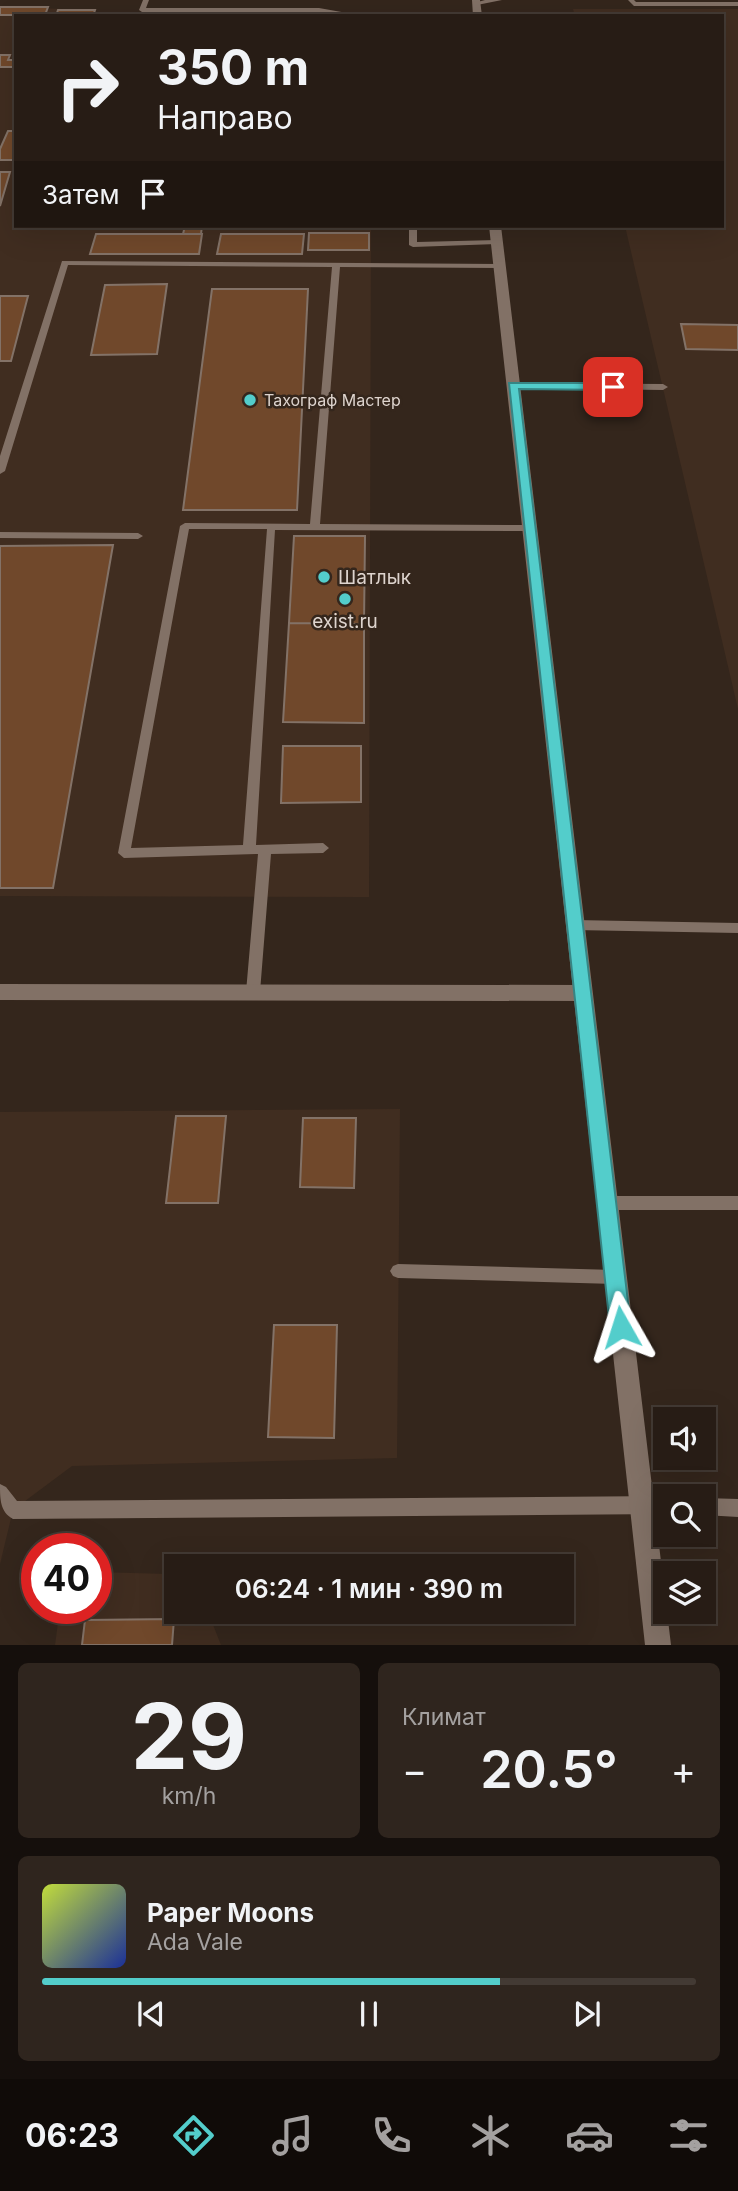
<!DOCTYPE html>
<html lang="ru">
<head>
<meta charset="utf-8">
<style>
	:root { --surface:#271c15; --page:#2f251e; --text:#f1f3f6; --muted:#a4a1a0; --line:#433a34; --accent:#53cdcb }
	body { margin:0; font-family:Inter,sans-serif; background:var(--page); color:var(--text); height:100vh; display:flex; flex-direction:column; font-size:26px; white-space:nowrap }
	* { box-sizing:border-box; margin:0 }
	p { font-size:23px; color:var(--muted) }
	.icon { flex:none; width:38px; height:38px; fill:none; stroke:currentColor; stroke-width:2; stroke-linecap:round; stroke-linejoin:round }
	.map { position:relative; height:1645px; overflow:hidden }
	.drawer { display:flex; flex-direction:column; gap:18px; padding:18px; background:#150f0c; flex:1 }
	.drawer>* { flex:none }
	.guide { position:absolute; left:14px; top:14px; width:710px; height:214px; border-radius:0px; box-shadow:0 7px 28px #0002,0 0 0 2px var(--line); background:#271c15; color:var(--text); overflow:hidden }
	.tools { position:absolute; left:653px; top:1407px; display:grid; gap:14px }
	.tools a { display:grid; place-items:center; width:63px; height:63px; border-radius:0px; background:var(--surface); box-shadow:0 7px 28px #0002,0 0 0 2px var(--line); font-size:35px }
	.speed { position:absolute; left:21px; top:1533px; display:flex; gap:14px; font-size:35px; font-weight:700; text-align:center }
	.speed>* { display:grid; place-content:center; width:91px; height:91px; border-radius:50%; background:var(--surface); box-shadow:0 7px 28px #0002,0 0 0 2px var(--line); line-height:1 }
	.speed .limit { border:10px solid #d22; background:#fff; color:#111 }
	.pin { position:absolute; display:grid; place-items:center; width:60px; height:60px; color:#fff; margin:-30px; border-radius:14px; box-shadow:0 4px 10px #0006 }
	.me { position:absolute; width:77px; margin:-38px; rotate:354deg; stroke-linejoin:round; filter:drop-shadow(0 0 5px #0008) }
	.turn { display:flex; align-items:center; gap:24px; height:147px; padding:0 28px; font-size:32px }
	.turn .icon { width:91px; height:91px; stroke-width:2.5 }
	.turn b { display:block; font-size:49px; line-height:60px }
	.then { display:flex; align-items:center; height:66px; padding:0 28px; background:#0003; gap:14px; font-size:26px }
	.big { font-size:52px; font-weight:600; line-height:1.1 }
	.drawer .card { flex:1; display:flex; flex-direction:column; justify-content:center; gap:10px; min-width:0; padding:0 24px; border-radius:10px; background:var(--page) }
	.drawer .dial { align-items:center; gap:0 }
	.dial b { font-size:91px; line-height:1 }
	.song { display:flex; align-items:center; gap:21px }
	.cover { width:84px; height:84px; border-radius:10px; background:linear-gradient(135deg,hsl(70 70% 55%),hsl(230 70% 35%)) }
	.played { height:7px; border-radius:4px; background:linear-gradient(90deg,var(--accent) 70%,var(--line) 70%) }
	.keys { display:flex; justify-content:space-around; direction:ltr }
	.heat { display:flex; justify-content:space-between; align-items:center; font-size:38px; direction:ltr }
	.drawer .tiles { flex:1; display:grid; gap:18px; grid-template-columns:1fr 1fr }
	.card:last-child { grid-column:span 2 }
	.trip { position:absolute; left:164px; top:1554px; width:410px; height:70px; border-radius:0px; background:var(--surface); box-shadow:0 7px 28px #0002,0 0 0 2px var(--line); font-weight:600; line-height:70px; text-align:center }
	.dock { display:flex; height:112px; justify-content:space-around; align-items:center; background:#100b08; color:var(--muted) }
	.dock .icon { width:49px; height:49px }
	.dock .on { color:var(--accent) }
	.dock b { font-size:32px; color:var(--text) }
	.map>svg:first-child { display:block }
	.built { fill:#402d20 }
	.building { fill:#70482b; stroke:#837267; stroke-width:2 }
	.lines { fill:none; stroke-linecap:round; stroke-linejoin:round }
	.service { fill:#827166; fill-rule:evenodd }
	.minor { fill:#827166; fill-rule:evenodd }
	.tertiary { fill:#827166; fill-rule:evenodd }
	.route { fill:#53cdcb; stroke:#368584; stroke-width:2 }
	.poi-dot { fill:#53cdcb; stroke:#34261c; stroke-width:2.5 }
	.labels { text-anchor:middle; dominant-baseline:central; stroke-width:5; stroke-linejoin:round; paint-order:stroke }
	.far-poi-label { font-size:16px; fill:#ded4ce; stroke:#34261c; text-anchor:start }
	.poi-label { font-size:19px; fill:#ded4ce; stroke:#34261c; text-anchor:start }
</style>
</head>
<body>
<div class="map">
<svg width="738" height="1645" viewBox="0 0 738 1645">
	<rect width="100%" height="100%" fill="#34261c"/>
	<!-- built -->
	<path class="built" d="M0 7 95 10 93 16H16V226H371L369 897 0 896Z
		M573 9H738V709L625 226H723V16H575Z
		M400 1109 397 1458 72 1466 13 1510 0 1564V1112Z
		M96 1572 168 1574 177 1579V1612H208L221 1645H55L60 1608H96Z"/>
	<!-- building -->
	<path class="building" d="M0 7H48L45 15H0Z
		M58 10H95L93 16H56Z
		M0 55H10L8 60H16V67H0Z
		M8 131H16V160H0V149Z
		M0 172H10L0 206Z
		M185 226H202L201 234H183Z
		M309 233H369V250H308Z
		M96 234H202L199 254H90Z
		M221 234H304L302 254H217Z
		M167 284 157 354 91 355 105 285Z
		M212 289H308L297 510H183Z
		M0 296H28L11 361H0Z
		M681 324 738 325V350L686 349Z
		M294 536H365L364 624 289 623Z
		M113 545 53 888H0V546Z
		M289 623 364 624V723L283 722Z
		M283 746H361V802L281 803Z
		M176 1116H226L218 1203H166Z
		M303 1118H356L354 1188 300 1187Z
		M274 1325H337L334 1438 268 1437Z
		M174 1619 172 1645H82L85 1620Z"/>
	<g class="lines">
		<!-- service -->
		<path class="service" d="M143 0H149L146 8H319L364 16H346L319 12H142L139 10Z
			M485 0H502L477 5 474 3Z
			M628 0H634L636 2H738V6H634Z
			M409 226H417V242L497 240 501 242 497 244 413 247 409 245Z
			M62 261 499 264 503 266 499 268 340 267 320 524 529 525 534 528 529 531 275 530 256 845 323 843 329 848 323 853 271 854 260 992 258 996 253 997 248 996 246 992 258 854 124 858 118 853 180 526 185 523 310 524 332 267 68 265 5 471 0 474V456ZM189 529H267L243 845 131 848Z
			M513 383 663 384 668 387 663 390 510 388 508 386Z
			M0 532 138 533 143 536 138 539 0 538Z
			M574 920 738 923V933L574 930 569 929 567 925 569 921Z
			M607 1196H738V1210H607L602 1208 599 1203 602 1198Z
			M398 1264 615 1270 621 1272 623 1277 621 1282 615 1284 398 1278 393 1276 390 1271 393 1266Z
			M0 1484 6 1487 17 1501 665 1496V1514L13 1519C0 1512 0 1499 0 1484Z
			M704 1498 738 1499V1517L704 1515Z"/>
		<!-- minor -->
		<path class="minor" d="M0 984 582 985 589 988 592 993 589 998 582 1001 0 1000Z"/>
		<!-- tertiary -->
		<path class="tertiary" d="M472 0H480L482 16H473Z
			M489 226H501L671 1645H645Z"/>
	</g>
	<!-- route -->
	<path class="route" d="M509 383H613L619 387 613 390 519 389 631 1327 628 1334 621 1337 613 1334 610 1327Z"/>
	<!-- markers -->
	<g class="poi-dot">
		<circle cx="250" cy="400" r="7"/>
		<circle cx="324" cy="577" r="7"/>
		<circle cx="345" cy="599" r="7"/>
	</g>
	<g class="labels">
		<!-- far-poi labels -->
		<g class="far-poi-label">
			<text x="264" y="400">Тахограф Мастер</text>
		</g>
		<!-- poi labels -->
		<g class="poi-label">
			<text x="338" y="577">Шатлык</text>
			<text x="345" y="621" text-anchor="middle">exist.ru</text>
		</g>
	</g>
</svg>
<div class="tools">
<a><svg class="icon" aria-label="sound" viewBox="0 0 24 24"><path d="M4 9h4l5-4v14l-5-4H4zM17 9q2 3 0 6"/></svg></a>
<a><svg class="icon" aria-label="search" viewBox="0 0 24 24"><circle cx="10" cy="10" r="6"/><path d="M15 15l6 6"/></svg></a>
<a><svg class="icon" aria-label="layers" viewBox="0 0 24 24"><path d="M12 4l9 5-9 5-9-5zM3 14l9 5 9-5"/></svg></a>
</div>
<div class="speed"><div class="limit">40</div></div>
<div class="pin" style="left:613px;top:387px;background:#d93025"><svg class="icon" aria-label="arrive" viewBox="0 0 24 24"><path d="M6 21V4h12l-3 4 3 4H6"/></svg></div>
<svg class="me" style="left:621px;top:1327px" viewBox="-20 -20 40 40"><path d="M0-17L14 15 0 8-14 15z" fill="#53cdcb" stroke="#fff" stroke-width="4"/></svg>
<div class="trip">06:24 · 1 мин · 390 m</div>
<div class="guide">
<div class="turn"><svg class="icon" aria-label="right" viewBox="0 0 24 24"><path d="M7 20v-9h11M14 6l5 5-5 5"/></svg><div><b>350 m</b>Направо</div></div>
<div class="then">Затем<svg class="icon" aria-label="arrive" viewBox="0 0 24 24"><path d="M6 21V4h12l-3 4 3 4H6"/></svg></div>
</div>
</div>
<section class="drawer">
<div class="tiles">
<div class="card dial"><b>29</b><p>km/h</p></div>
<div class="card"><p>Климат</p>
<div class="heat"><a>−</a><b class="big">20.5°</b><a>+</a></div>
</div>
<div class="card">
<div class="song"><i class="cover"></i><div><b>Paper Moons</b><p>Ada Vale</p></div></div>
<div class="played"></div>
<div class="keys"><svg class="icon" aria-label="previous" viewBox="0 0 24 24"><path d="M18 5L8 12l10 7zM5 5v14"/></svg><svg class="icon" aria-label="pause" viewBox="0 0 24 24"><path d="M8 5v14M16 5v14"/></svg><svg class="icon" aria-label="next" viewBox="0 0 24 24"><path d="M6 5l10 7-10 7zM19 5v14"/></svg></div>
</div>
</div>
</section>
<nav class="dock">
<b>06:23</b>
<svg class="icon on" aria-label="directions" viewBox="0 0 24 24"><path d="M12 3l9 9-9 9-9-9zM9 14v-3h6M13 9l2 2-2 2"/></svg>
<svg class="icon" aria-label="music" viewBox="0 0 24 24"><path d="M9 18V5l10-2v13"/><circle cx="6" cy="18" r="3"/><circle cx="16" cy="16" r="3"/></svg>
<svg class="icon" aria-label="phone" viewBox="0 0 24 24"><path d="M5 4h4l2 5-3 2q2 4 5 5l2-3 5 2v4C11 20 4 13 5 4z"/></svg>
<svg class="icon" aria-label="climate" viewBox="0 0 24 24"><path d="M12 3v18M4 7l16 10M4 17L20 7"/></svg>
<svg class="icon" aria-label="car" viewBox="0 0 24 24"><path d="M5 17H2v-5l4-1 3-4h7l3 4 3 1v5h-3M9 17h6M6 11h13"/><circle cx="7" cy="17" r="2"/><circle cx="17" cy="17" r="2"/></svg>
<svg class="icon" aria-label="filters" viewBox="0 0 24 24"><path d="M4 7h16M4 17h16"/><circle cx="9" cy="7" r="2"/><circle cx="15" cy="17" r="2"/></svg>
</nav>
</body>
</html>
